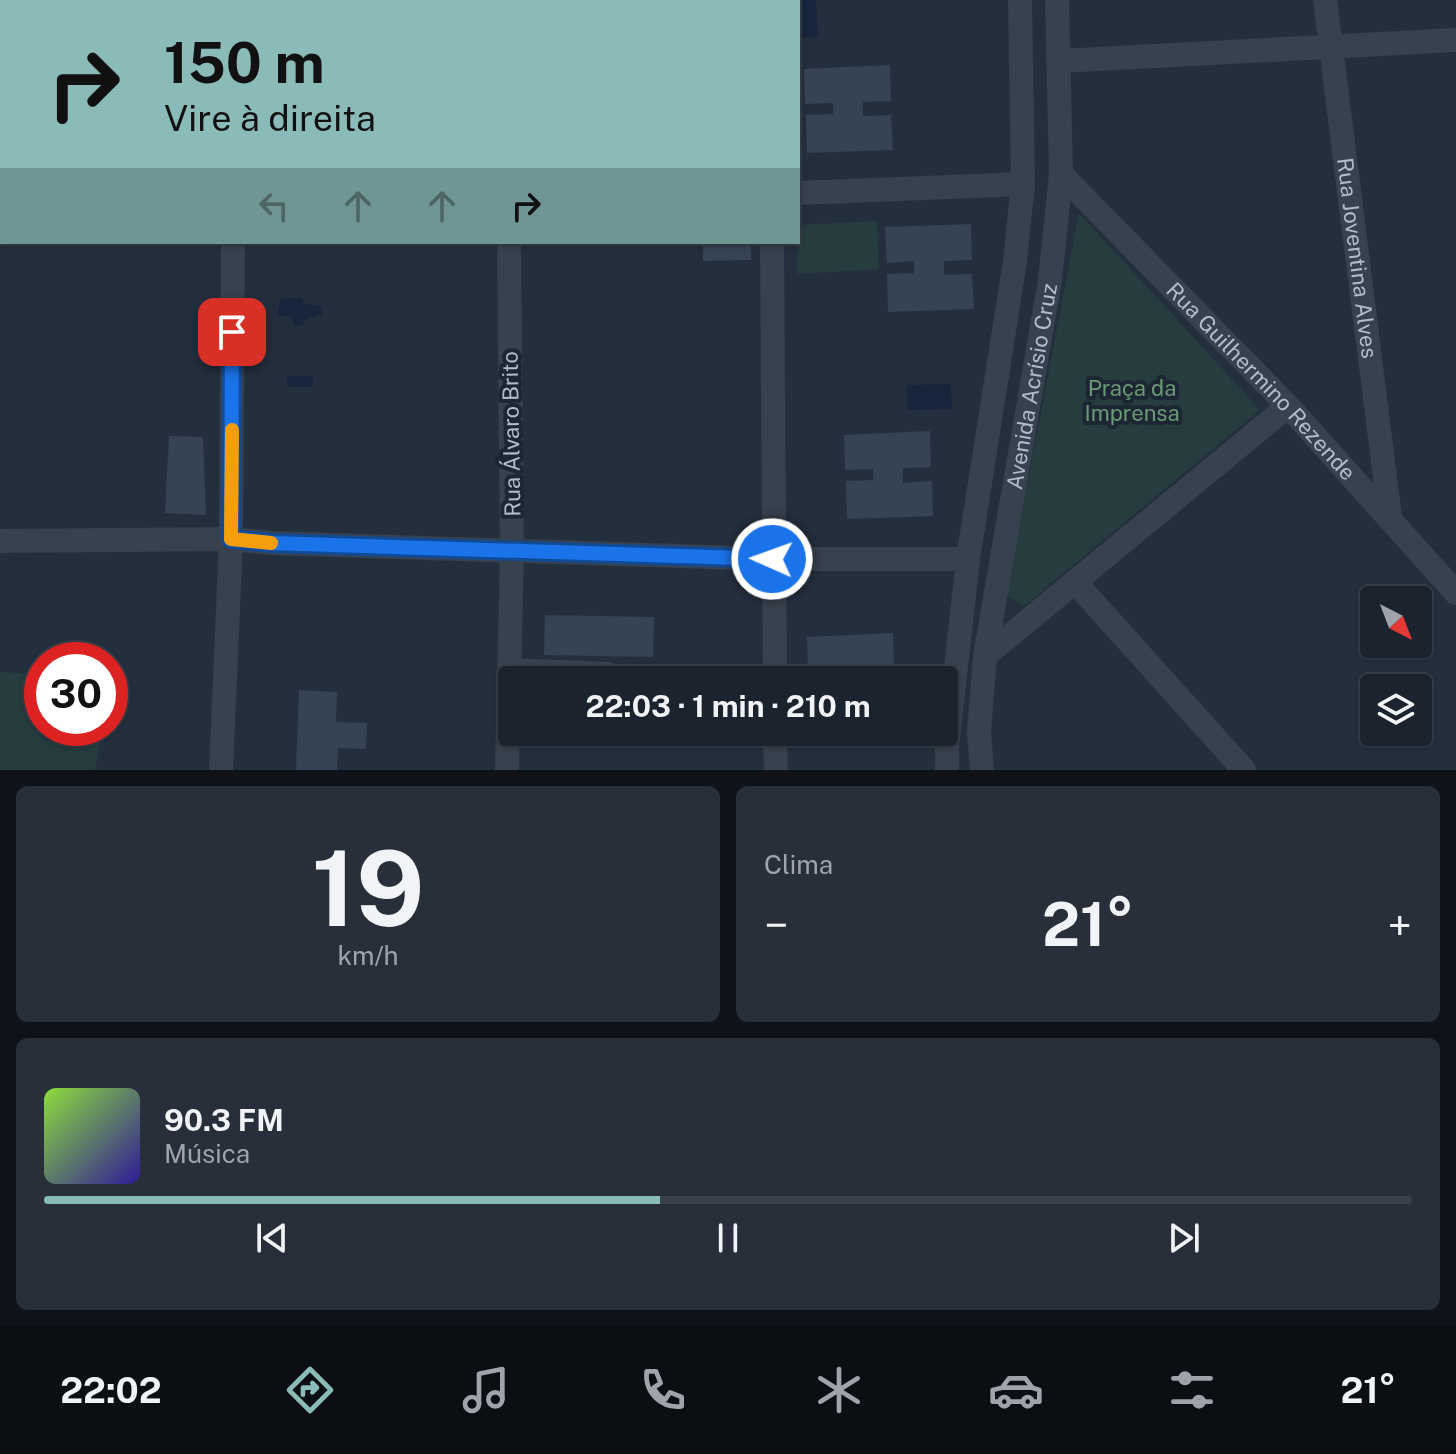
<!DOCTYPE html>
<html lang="pt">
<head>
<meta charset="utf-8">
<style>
	:root { --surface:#1b232e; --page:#282f3a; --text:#f1f3f6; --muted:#a0a4aa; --line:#39404a; --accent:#8bbbb9 }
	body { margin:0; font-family:"Public Sans",sans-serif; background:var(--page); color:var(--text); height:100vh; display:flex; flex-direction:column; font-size:30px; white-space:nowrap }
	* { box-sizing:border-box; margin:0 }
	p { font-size:26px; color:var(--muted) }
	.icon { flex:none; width:44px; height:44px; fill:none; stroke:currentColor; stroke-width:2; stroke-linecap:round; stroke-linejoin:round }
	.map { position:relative; height:770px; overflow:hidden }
	.panel { display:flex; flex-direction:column; gap:16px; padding:16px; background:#0f1319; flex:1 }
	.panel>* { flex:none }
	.hud { position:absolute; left:0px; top:0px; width:800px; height:244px; box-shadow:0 2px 6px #0004,0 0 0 2px var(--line); background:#8bbbb9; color:#111; overflow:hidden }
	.needle { width:52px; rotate:138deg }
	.controls { position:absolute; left:1360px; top:586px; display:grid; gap:16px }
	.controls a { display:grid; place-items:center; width:72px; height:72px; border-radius:8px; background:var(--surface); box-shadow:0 2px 6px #0004,0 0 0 2px var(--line); font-size:40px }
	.speed { position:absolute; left:24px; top:642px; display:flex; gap:16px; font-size:40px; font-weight:700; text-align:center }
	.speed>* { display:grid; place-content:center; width:104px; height:104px; border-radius:50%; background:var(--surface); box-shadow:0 2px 6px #0004,0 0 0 2px var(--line); line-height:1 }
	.speed .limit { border:12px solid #d22; background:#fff; color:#111 }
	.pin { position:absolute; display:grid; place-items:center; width:68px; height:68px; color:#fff; margin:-34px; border-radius:16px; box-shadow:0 4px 12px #0006 }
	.me { position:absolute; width:88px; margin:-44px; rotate:272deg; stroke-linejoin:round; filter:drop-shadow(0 0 6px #0008) }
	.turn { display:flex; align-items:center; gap:28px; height:168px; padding:0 32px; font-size:36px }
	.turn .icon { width:104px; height:104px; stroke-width:2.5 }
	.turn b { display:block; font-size:56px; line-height:68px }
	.lanes { display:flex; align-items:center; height:76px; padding:0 32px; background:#0003; justify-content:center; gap:40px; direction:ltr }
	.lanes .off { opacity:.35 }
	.big { font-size:60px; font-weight:700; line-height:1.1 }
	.panel .card { flex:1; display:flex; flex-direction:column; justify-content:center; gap:12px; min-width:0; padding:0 28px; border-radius:12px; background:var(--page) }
	.panel .dial { align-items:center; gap:0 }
	.dial b { font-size:104px; line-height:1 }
	.song { display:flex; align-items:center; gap:24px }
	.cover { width:96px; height:96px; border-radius:12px; background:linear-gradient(135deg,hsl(90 70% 55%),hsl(250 70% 35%)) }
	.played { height:8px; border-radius:4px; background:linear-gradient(90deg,var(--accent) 45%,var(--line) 45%) }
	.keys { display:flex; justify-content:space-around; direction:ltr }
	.heat { display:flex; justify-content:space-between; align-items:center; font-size:44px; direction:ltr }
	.panel .tiles { flex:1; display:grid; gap:16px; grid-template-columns:1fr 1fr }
	.card:last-child { grid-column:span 2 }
	.trip { position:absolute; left:498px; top:666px; width:460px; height:80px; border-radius:8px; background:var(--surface); box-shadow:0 2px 6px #0004,0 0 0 2px var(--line); font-weight:700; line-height:80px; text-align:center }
	.tabs { display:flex; height:128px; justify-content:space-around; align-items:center; background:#0b0e12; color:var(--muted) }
	.tabs .icon { width:56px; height:56px }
	.tabs .selected { color:var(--accent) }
	.tabs b { font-size:36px; color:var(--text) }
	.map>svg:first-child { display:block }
	.green { fill:#263c3f }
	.water { fill:#17263c }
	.building { fill:#364354 }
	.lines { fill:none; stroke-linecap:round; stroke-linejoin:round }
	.minor { stroke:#38414e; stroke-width:24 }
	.route-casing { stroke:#114b97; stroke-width:20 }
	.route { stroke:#1a73e8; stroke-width:14 }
	.slow { stroke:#f59e0b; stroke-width:14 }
	.labels { text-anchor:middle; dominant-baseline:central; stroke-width:8; stroke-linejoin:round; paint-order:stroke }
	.street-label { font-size:22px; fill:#b4bcc9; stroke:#1d2633 }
	.park-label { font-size:22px; fill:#6b9a76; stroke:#1d2633 }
</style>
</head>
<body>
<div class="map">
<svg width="1456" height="770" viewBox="0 0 1456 770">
	<rect width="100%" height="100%" fill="#242f3e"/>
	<!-- green -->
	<path class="green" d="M1079 213 1260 410 1024 606 1006 595Z
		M877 221 879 269 797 274 798 225Z
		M0 672 42 674V728H103L95 770H0Z"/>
	<!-- water -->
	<path class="water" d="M795 0H816L818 37 798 38V2Z
		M281 298H302L305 304 321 306 322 314 307 319 302 325 294 326 291 317 277 315Z
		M287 376H313V387H287Z
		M951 384 952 409 907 410V385Z"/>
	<!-- building -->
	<path class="building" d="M890 65 891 101 863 102V116L891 115 893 150 807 153 806 115 833 114V103L805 104 804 69Z
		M971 224 972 260 944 261V275L972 274 974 309 888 312 887 274 914 273V261L887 263 885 227Z
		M703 242H751V260L703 261Z
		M930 431 931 467 903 468V483L932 481 933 516 847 519 846 481 873 480V469L845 470 844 435Z
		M169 436 203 437 206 515 165 513Z
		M545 615 654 617 653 657 544 655Z
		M893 633 894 669 866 670V680H836V671L808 672 807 637Z
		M299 690 337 692 336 722 367 723 366 749 338 748 337 770H296Z"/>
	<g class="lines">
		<!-- minor -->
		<g class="minor">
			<path d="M769 0V2"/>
			<path id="s1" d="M1325 0 1390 517"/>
			<path d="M235 2V0"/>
			<path d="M509 2V0"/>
			<path d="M1060 61 1456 40"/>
			<path id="s2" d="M1061 174 1288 406 1456 593"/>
			<path d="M798 193 1023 184"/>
			<path d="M772 242 775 680"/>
			<path d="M0 541 231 539 271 543 772 559H968"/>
			<path d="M1075 582 1244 770"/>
			<path d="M985 656 1288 406"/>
			<path d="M509 670 608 674"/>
			<path d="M775 732 776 770"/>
			<path d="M221 770 231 539 233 242"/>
			<path d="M507 770 512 551 509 242"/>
			<path d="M947 770V747L968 559 1015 261 1023 184 1020 0"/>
			<path id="s3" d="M982 770 979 732 985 656 1050 280 1061 174 1057 0"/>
		</g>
	</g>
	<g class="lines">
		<!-- route casing -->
		<g class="route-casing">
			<path id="route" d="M232 332 231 539 271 543 772 559"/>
		</g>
		<!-- route -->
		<use href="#route" class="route"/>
		<!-- slow -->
		<path class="slow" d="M232 430 231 539 271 543"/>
	</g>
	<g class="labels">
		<!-- street labels -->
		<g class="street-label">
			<text stroke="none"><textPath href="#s1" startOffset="260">Rua Joventina Alves</textPath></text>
			<text stroke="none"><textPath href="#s2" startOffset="288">Rua Guilhermino Rezende</textPath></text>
			<text stroke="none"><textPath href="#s3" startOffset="388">Avenida Acrísio Cruz</textPath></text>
			<text transform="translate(511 434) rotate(-91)">Rua Álvaro Brito</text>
		</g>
		<!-- park labels -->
		<g class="park-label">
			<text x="1132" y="388">Praça da<tspan x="1132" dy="25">Imprensa</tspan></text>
		</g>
	</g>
</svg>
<div class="controls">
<a><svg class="needle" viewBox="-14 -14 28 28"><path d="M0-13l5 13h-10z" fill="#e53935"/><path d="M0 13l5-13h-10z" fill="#a0a4aa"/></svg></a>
<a><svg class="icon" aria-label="layers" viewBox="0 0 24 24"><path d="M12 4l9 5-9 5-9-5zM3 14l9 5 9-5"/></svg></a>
</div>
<div class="speed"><div class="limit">30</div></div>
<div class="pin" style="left:232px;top:332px;background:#d93025"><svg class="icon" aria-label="arrive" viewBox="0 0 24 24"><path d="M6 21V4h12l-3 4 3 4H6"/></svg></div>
<svg class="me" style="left:772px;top:559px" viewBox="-20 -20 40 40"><circle r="17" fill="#1a73e8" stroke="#fff" stroke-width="3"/><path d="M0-11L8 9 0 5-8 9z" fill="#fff"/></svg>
<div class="trip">22:03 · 1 min · 210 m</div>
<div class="hud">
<div class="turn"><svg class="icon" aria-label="right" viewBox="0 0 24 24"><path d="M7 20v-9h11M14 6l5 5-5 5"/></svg><div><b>150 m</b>Vire à direita</div></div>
<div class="lanes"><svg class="icon off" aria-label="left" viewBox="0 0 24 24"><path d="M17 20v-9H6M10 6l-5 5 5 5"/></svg><svg class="icon off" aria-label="ahead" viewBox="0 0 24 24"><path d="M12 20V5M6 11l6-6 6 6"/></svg><svg class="icon off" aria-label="ahead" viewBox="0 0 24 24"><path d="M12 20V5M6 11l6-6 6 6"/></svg><svg class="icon" aria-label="right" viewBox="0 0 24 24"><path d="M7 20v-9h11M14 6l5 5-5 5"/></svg></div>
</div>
</div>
<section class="panel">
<div class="tiles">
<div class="card dial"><b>19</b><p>km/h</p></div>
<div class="card"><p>Clima</p>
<div class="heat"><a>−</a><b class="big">21°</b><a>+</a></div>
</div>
<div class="card">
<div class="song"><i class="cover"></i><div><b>90.3 FM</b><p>Música</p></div></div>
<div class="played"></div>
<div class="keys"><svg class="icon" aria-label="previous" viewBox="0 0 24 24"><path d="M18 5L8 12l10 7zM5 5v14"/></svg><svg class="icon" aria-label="pause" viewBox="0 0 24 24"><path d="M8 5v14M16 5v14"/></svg><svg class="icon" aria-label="next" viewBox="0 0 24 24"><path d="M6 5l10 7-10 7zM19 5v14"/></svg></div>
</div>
</div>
</section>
<nav class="tabs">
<b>22:02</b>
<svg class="icon selected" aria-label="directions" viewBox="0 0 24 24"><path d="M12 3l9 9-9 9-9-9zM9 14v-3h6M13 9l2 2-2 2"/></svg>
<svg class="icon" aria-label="music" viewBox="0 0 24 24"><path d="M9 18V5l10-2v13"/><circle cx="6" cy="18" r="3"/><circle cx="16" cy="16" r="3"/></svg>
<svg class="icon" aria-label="phone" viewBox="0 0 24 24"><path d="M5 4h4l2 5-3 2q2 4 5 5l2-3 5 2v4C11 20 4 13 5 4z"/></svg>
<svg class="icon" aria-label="climate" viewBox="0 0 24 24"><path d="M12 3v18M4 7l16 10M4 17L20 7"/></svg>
<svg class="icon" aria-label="car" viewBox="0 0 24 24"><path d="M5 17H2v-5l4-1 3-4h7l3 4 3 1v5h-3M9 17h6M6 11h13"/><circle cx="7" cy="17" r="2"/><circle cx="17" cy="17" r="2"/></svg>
<svg class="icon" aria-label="filters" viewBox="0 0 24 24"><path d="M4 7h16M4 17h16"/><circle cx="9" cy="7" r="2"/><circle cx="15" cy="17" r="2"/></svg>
<b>21°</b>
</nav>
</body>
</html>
